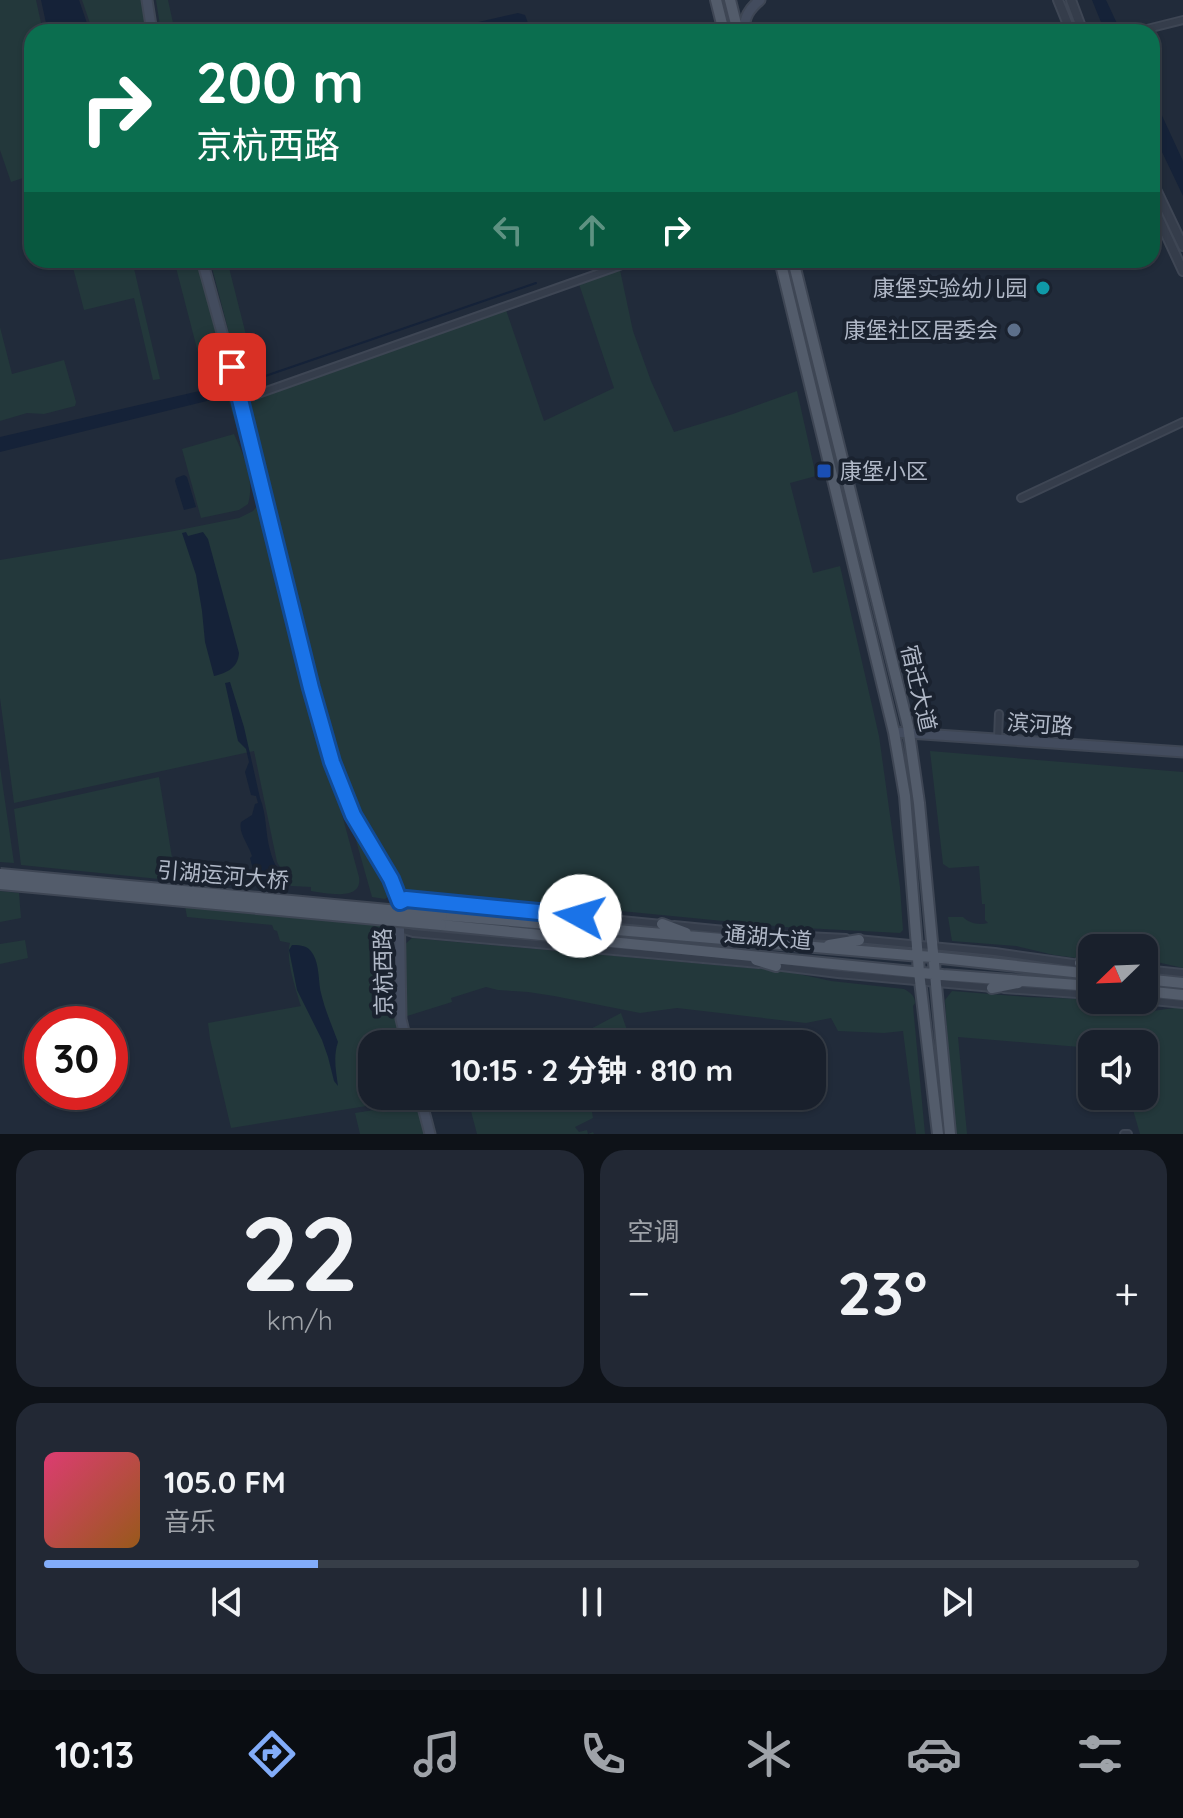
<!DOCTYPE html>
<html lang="zh">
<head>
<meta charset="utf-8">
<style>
	:root { --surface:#19202c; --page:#222834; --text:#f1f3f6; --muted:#9fa3a9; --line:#373e48; --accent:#82acf9 }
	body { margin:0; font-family:Quicksand,"Noto Sans SC",sans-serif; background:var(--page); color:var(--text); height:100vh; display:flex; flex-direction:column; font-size:30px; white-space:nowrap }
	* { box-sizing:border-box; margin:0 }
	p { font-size:26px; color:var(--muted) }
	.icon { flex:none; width:44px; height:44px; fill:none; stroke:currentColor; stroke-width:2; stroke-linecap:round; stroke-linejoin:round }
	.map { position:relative; height:1134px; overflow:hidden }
	.side { display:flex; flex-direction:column; gap:16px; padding:16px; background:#0e1218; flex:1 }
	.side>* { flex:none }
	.top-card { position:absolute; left:24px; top:24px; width:1136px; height:244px; border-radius:24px; box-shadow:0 2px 6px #0004,0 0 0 2px var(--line); background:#0b6e4f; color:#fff; overflow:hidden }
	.needle { width:52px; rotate:247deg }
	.tools { position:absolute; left:1078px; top:934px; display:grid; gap:16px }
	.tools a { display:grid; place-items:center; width:80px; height:80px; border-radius:16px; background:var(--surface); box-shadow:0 2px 6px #0004,0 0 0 2px var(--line); font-size:40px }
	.speed { position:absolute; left:24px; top:1006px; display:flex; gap:16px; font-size:40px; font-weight:700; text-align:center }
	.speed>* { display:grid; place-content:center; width:104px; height:104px; border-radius:50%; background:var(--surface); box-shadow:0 2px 6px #0004,0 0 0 2px var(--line); line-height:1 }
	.speed .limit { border:12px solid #d22; background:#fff; color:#111 }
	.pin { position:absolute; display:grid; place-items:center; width:68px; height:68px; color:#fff; margin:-34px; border-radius:16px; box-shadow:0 4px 12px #0006 }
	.me { position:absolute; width:88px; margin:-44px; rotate:276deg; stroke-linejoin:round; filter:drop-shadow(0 0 6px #0008) }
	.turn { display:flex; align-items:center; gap:28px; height:168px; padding:0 40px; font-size:36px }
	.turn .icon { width:104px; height:104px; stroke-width:2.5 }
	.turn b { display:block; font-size:56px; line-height:68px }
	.lanes { display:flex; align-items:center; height:76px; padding:0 40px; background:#0003; justify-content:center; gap:40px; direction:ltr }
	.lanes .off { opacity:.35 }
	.big { font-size:60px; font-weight:700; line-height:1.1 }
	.side .widget { flex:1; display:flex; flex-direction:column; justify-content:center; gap:12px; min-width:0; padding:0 28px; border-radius:24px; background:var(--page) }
	.side .dial { align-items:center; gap:0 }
	.dial b { font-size:104px; line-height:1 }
	.song { display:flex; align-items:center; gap:24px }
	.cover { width:96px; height:96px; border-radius:12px; background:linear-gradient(135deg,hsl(340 70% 55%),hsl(30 70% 35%)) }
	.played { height:8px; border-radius:4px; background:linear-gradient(90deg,var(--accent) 25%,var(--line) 25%) }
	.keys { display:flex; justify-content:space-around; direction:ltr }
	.heat { display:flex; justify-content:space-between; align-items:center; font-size:44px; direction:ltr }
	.side .tiles { flex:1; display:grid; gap:16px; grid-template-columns:1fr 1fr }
	.widget:last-child { grid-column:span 2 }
	.trip { position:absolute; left:358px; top:1030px; width:468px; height:80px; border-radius:24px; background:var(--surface); box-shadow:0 2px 6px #0004,0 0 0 2px var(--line); font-weight:700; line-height:80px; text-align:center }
	.dock { display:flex; height:128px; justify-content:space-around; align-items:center; background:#0a0d12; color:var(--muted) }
	.dock .icon { width:56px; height:56px }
	.dock .on { color:var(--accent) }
	.dock b { font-size:36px; color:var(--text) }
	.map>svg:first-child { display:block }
	.green { fill:#23383b }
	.water { fill:#152238 }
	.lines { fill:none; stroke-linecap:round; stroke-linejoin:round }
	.stream { stroke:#152238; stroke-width:2 }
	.minor-casing { stroke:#3e4654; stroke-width:10 }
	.tertiary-casing { stroke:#3e4654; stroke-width:12 }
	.secondary-casing { stroke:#3e4654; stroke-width:13 }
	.primary-casing { stroke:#3e4654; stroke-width:14 }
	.minor { stroke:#353d4b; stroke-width:6 }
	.tertiary { stroke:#353d4b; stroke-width:8 }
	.secondary { stroke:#434c5e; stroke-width:9 }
	.primary { stroke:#535c6b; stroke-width:10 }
	.primary-bridge-casing { stroke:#3e4654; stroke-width:14; stroke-linecap:butt }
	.primary-bridge { stroke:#535c6b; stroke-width:10 }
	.route-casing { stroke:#114b97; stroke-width:20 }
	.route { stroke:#1a73e8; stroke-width:14 }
	.culture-dot { fill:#0f9aa8; stroke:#1a222f; stroke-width:3 }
	.service-dot { fill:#5c6f8a; stroke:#1a222f; stroke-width:3 }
	.transit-dot { fill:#1a4fb4; stroke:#1a222f; stroke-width:3 }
	.labels { text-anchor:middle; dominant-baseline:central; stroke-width:8; stroke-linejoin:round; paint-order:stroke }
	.poi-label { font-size:22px; fill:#b0b8c7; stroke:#1a222f; text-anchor:end }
	.street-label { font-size:22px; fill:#b0b8c7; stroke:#1a222f }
</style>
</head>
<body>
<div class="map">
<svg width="1183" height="1134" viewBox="0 0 1183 1134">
	<rect width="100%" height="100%" fill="#212b3a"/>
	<!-- green -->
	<path class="green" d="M0 0H36L43 32H32V175L11 182 0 150Z
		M82 0H144L149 32H93Z
		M156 0H168L175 32H161Z
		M71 260H132L160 379 153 380 134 298 84 310Z
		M174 260H198L253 463 237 429 224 385 221 379 219 355 213 354 208 364 202 368Z
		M210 260H227L260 390 252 392 243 387Z
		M620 270 633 331 651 381 674 432 733 414 797 391 816 476 790 483 813 573 840 566 879 736 900 887 903 930 900 933 785 927 407 890C394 880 383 860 377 845L381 843 367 832 335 758 247 412 248 405 254 400 506 310 544 421 614 388 579 284Z
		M0 327 12 374 64 360 76 402 75 406 44 414 27 413 0 421Z
		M234 434C244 456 255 480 248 504L239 510 201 518 182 449Z
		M258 485 319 730 359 877C363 902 326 893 311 891V887L291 886 277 862 254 751 14 803 0 698V560L174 531 239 518 253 511 258 505Z
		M930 751 1183 772V968L1144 959V948H1092V960L1054 955 1016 946 952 941 948 917H963C970 924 979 925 988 923L985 920V904H982L979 866 949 868 943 864Z
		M0 767 14 863 0 862Z
		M159 777 174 870 169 876 159 879 21 865 14 809Z
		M348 812 392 893 385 899 372 897Z
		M0 891 19 893 21 918 0 922Z
		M185 906 393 926 397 1024 402 1044H372V1096H416L425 1134H360L355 1113 399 1106 393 1099 391 1102 231 1128 210 1039 208 1023 301 1006C296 990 285 958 290 943L280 941 277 931 274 930 272 925 187 917Z
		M412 938 785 971 831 981 904 989C910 992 915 996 915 1003L913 1006 925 1134H916L903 1031 884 1033 838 1031 831 1018 806 1023 677 1008 640 1013 554 996 528 992 498 990 486 987 451 998 452 1002 404 1017 403 946Z
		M25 940 28 958 0 964V944Z
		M952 991 1028 997 1086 999 1120 1008 1153 1011 1174 1008H1183V1134H1140L1129 1096H1144V1044H1092V1048L958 1037 967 1134H954L945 1000Z
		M621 1013 632 1044H562Z
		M467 1096H626L592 1112 593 1118 575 1127 579 1132 587 1130 588 1134 593 1132 594 1134H477Z"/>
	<!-- water -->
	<path class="water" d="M41 0H79L90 32H48Z
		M1092 0H1106L1121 32H1105Z
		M518 13 525 15 531 31 446 32 448 29Z
		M1152 94 1183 161V196L1152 131Z
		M221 386 223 397 0 452V437Z
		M184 475 187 477 196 507 184 510 175 481 176 478Z
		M186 532 188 536 203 532 208 539 239 653C238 668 227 673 214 676L205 642 202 611 196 575 182 533Z
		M230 682 244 727 260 798C267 815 265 833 270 850 273 864 281 875 289 885L256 881 250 858 252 856C249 845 238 833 241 822L252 815 255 804 258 803 256 796 251 795 245 772 249 762 246 749 238 741 225 683Z
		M292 945C298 945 305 945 310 950 320 961 318 980 321 993 325 1010 332 1026 338 1042 333 1057 336 1071 338 1086L334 1081 328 1057 322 1040 297 990 289 950Z"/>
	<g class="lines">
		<!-- stream -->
		<path class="stream" d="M242 384 536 283
			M222 391 232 388"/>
		<!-- minor casing -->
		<g class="minor-casing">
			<path id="minor" d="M1135 32 1183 20
				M241 400 636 260
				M1021 498 1183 422
				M998 739 999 714
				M400 902 406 899 662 924
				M674 925 766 934 846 938
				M400 929 413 933 759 964
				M857 939 995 952 1080 964
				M774 966 838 974 993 988
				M1144 969 1183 973
				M1004 989 1092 995
				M1143 1000 1183 1004
				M1124 1134H1128"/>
		</g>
		<!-- tertiary casing -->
		<g class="tertiary-casing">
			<path id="tertiary" d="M1058 0 1071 32
				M1071 0 1083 32
				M1152 181 1183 246
				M1152 204 1183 271"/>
		</g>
		<!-- secondary casing -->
		<g class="secondary-casing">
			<path id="secondary" d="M147 0 152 32
				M744 32C744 17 749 9 760 0
				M202 260 240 398 313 696 332 762 353 815 399 897 401 1019 407 1044
				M894 732 1183 752
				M420 1096 430 1134"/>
		</g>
		<!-- primary casing -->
		<g class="primary-casing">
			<path id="primary" d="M716 0 724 32
				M730 0 738 32
				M780 260 894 732 905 796 919 972 938 1134
				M793 260 908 726 919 803 950 1134
				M442 915 932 957 1092 974
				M662 924 686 933
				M441 925 943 975 1092 986
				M829 945 859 940
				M756 960 776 966
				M1080 963 1092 968
				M1144 979 1183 983
				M992 988 1018 983
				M1144 991 1183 995"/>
		</g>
		<!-- minor -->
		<use href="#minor" class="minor"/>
		<!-- tertiary -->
		<use href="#tertiary" class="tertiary"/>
		<!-- secondary -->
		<use href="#secondary" class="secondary"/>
		<!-- primary -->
		<use href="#primary" class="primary"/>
		<!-- primary-bridge casing -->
		<g class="primary-bridge-casing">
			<path id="primary-bridge" d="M0 874 442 915
				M0 884 441 925"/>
		</g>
		<!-- primary-bridge -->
		<use href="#primary-bridge" class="primary-bridge"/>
	</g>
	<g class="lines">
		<!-- route casing -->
		<g class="route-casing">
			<path id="route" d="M232 367 311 688 332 762 353 815 391 879 400 902 406 899 580 916"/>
		</g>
		<!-- route -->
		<use href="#route" class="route"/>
	</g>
	<!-- markers -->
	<circle class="culture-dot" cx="1043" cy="288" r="8"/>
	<circle class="service-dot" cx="1014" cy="330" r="8"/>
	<rect class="transit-dot" x="816" y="463" width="16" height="16" rx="4"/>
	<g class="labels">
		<!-- poi labels -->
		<g class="poi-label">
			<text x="1027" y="288">康堡实验幼儿园</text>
			<text x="998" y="330">康堡社区居委会</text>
			<text x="840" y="471" text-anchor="start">康堡小区</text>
		</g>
		<!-- street labels -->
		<g class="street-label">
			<text transform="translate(919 688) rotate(77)">宿迁大道</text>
			<text transform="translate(1040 724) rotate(4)">滨河路</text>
			<text transform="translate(223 875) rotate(5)">引湖运河大桥</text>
			<text transform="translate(768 937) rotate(5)">通湖大道</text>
			<text transform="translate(383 972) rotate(-91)">京杭西路</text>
		</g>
	</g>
</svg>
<div class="tools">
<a><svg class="needle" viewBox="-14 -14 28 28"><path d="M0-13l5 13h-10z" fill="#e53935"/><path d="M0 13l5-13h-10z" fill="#9fa3a9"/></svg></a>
<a><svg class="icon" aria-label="sound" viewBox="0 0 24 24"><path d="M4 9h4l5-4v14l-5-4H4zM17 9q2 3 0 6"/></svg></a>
</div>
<div class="speed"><div class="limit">30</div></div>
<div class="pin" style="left:232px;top:367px;background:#d93025"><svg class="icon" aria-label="arrive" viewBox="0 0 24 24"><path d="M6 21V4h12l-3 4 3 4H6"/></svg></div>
<svg class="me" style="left:580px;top:916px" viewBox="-20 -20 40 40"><circle r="19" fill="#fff"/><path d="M0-13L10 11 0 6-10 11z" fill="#1a73e8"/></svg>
<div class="trip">10:15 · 2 分钟 · 810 m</div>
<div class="top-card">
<div class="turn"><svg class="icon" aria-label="right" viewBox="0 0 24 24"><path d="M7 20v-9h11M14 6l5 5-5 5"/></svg><div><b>200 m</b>京杭西路</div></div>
<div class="lanes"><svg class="icon off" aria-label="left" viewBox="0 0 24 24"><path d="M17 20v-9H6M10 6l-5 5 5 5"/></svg><svg class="icon off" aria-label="ahead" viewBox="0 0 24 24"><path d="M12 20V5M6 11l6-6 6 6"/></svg><svg class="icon" aria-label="right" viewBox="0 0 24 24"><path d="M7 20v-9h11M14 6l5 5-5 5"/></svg></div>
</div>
</div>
<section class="side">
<div class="tiles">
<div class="widget dial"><b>22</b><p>km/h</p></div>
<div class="widget"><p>空调</p>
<div class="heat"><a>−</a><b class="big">23°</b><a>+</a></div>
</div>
<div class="widget">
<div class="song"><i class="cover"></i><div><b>105.0 FM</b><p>音乐</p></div></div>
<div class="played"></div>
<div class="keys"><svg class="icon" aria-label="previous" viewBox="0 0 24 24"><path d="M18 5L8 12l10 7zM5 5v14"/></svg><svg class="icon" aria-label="pause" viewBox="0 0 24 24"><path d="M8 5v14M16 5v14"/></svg><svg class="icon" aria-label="next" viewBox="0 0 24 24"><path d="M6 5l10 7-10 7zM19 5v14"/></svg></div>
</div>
</div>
</section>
<nav class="dock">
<b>10:13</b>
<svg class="icon on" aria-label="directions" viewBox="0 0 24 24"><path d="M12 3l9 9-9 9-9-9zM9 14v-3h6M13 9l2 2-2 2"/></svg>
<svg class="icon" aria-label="music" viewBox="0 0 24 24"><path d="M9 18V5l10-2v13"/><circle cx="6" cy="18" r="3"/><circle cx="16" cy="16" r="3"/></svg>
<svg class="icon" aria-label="phone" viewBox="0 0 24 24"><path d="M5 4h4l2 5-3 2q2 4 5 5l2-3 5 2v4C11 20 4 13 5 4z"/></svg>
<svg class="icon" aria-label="climate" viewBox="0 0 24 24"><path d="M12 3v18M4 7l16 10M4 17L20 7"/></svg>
<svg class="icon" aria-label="car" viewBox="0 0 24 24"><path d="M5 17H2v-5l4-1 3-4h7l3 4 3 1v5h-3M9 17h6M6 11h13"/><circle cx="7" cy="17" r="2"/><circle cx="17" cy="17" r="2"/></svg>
<svg class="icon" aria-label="filters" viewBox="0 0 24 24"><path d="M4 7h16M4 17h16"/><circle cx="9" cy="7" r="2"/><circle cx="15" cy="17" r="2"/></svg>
</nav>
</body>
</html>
